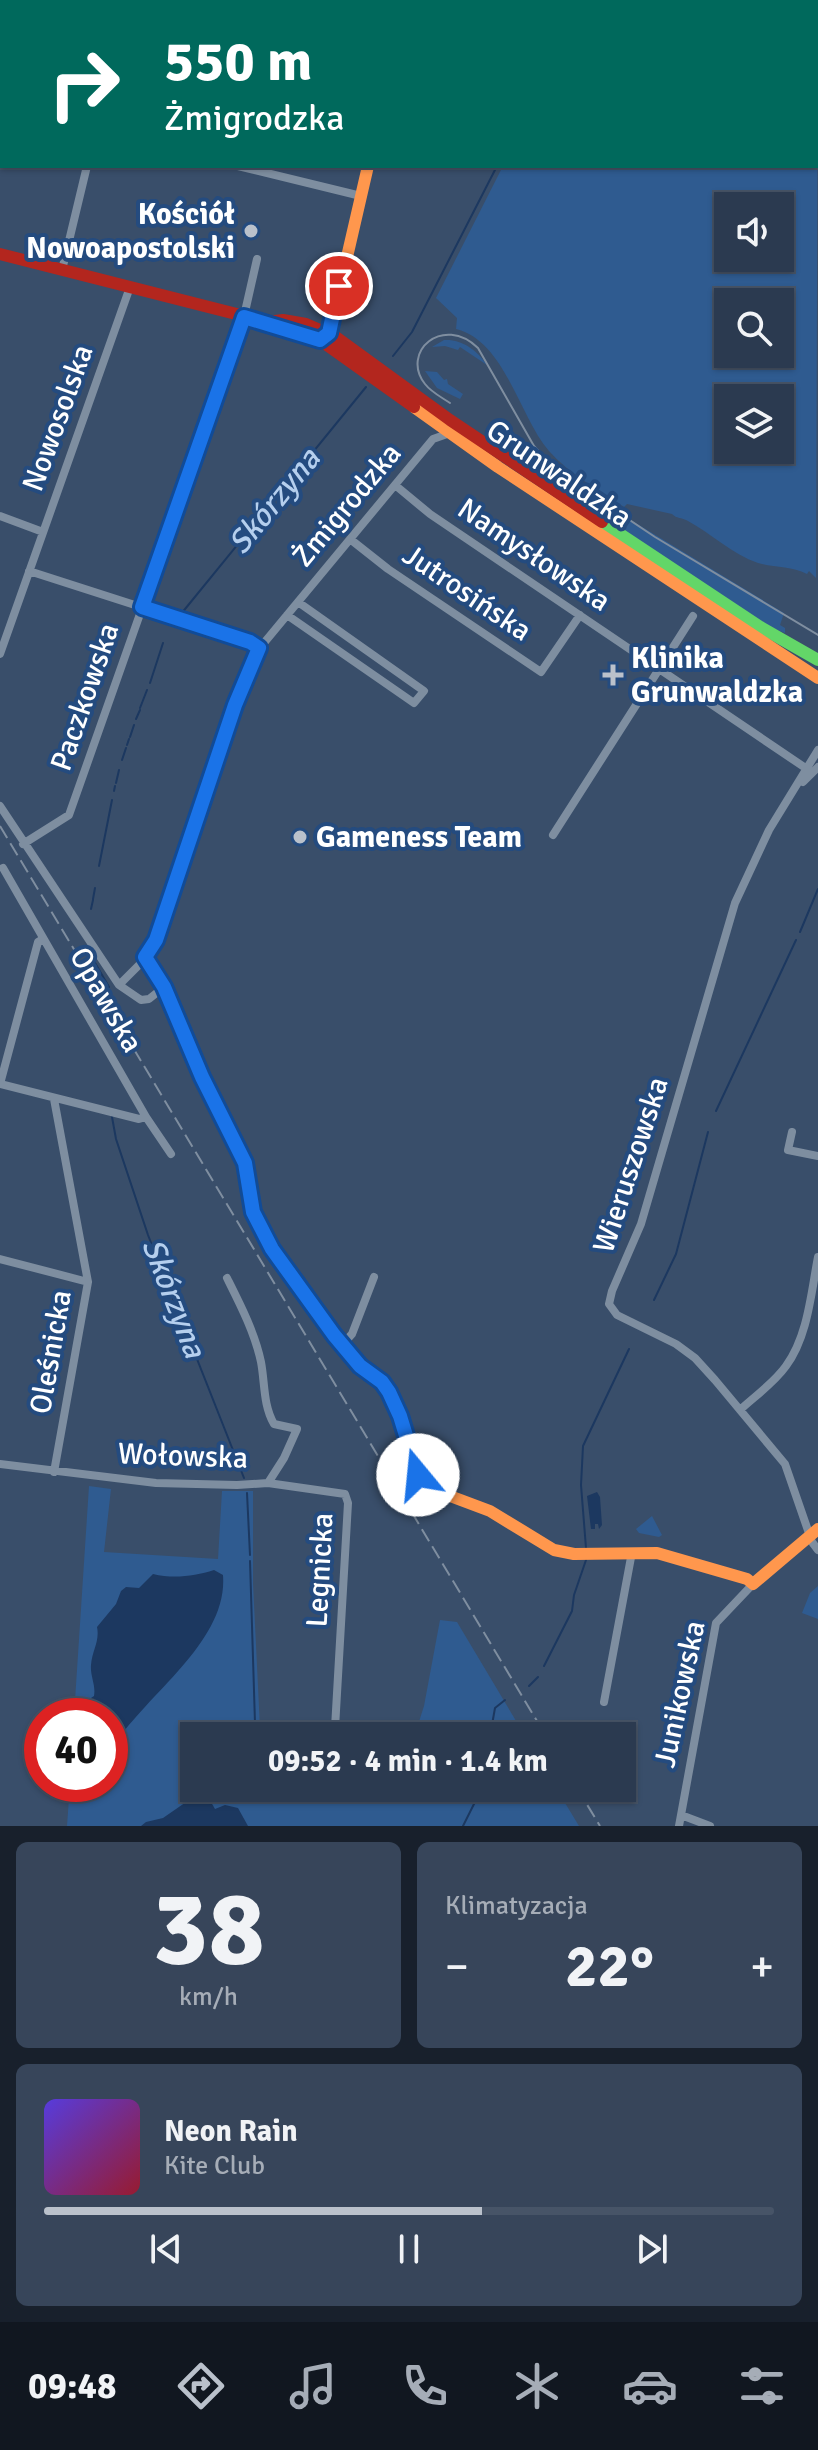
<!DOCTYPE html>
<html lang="pl">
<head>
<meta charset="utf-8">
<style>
	:root { --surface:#2b3a50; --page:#37455a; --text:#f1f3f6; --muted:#a6adb7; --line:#475467; --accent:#bac1cb }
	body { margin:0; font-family:Signika,sans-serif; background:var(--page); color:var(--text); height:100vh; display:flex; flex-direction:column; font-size:30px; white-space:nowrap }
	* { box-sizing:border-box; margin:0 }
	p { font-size:26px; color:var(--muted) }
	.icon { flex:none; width:44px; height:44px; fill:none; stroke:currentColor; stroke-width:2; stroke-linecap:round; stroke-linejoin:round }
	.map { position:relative; height:1826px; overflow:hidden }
	.sheet { display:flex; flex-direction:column; gap:16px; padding:16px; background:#18202c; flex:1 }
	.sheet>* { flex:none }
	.banner { position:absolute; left:0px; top:0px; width:818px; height:168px; box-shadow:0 2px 6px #0004,0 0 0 2px var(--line); background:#00695c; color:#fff; overflow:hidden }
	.controls { position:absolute; left:714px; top:192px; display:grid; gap:16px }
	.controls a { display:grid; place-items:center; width:80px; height:80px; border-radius:0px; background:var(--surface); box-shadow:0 2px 6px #0004,0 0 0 2px var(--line); font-size:40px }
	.speed { position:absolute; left:24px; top:1698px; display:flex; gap:16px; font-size:40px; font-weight:700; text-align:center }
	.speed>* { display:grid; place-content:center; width:104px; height:104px; border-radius:50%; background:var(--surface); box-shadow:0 2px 6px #0004,0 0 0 2px var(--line); line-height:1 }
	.speed .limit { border:12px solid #d22; background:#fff; color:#111 }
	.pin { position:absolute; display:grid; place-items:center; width:68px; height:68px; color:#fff; margin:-34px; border:4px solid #fff; border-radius:50%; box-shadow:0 2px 8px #0007 }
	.me { position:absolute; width:88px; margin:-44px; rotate:343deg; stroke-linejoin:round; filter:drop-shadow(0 0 6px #0008) }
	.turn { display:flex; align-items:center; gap:28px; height:168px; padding:0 32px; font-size:36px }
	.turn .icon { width:104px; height:104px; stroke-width:2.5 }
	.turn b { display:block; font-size:56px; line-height:68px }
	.big { font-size:60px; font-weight:800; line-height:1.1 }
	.sheet .card { flex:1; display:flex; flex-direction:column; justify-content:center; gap:12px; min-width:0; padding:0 28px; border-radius:12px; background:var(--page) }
	.sheet .dial { align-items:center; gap:0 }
	.dial b { font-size:104px; line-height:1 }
	.song { display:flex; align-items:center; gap:24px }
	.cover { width:96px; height:96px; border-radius:12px; background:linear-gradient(135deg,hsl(250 70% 55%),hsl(350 70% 35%)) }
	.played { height:8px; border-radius:4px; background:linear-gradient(90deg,var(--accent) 60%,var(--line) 60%) }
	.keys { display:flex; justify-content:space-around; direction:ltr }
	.heat { display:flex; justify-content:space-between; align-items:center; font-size:44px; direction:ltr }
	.sheet .tiles { flex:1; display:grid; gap:16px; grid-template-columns:1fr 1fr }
	.card:last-child { grid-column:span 2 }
	.trip { position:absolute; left:180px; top:1722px; width:456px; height:80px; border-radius:0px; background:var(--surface); box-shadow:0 2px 6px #0004,0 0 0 2px var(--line); font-weight:800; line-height:80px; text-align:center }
	.tab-bar { display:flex; height:128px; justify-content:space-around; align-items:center; background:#111720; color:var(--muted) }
	.tab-bar .icon { width:56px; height:56px }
	.tab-bar .active { color:var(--accent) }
	.tab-bar b { font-size:36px; color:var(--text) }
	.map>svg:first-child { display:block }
	.green { fill:#2f5b90; fill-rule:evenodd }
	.water { fill:#1c3860 }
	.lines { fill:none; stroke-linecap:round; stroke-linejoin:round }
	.stream { stroke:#1c3860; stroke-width:2 }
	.street { stroke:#7e8ea0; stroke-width:8 }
	.fast { stroke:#63d668; stroke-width:12 }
	.slow { stroke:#ff974d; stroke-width:12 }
	.jam { stroke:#b3261e; stroke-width:12 }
	.tram { stroke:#7f8ea0; stroke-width:2 }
	.rail { stroke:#7f8ea0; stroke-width:2; stroke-dasharray:14 6; stroke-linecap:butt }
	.route-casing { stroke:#114b97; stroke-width:20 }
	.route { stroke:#1a73e8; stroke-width:14 }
	.poi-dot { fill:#bac1cb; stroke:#244b7f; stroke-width:3 }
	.labels { text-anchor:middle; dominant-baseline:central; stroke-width:8; stroke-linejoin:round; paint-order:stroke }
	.poi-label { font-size:30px; font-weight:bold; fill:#fff; stroke:#244b7f; text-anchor:start }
	.street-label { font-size:30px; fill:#fff; stroke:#244b7f }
	.water-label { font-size:32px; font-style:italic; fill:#b5cfee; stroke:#244b7f }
</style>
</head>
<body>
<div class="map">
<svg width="818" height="1826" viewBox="0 0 818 1826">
	<rect width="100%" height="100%" fill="#394e6a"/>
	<!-- green -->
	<path class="green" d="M561 0H818L816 578 809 571 807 574C791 566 775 568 758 563 732 554 712 534 688 521 681 517 677 519 672 514L627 504 624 507C599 490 569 474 549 451 519 416 505 341 456 329L457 318 436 298 503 166H816V2ZM728 206H780V258H728ZM728 302H780V354H728ZM728 398H780V450H728Z
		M444 340C462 339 477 350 487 365L460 347 458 350 445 346 432 347Z
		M425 371 437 372 444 380 447 379 448 384 463 394 460 399 437 388Z
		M529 459 624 525 629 519 784 613 780 625 785 628V633L769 627 606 519 590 504 535 466Z
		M89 1486 111 1489 104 1552 218 1559 222 1491H253V1583L260 1728 415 1734 424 1706 440 1620 457 1622 525 1736H194V1788H556L579 1826H67L70 1784H110V1716H74Z
		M652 1516 662 1535 659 1537 639 1533 636 1529Z
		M818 1586V1619L802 1613 810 1593Z"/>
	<!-- water -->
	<path class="water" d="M597 1492 600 1497 602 1525 599 1529 598 1524H595V1529H591L587 1496Z
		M214 1570 223 1575C228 1641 149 1692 115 1744H111L110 1716H89L88 1700 94 1696C96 1685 90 1676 91 1665 92 1651 100 1641 97 1627L116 1604 121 1591 126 1587 139 1588 153 1574C174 1579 195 1576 214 1570Z
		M189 1800 211 1802 215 1809 225 1805 238 1808 248 1826H141L146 1822 163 1818Z"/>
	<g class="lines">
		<!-- stream -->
		<path class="stream" d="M555 0V2
			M393 356 412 332 497 166
			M181 614 366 387
			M150 683 163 643
			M140 708 147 690
			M136 719 140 710
			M130 737 134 725
			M127 745 129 739
			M122 760 126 748
			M116 783 119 770
			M114 791 115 786
			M99 866 112 800
			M93 899 95 888
			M91 909 93 900
			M800 932 818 889
			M87 949 109 987
			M716 1111 796 940
			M112 1117 116 1139 148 1235 244 1478
			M654 1300 676 1254 708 1132
			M247 1493 250 1555
			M586 1548 581 1485 583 1446 629 1349
			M544 1666 572 1611 574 1595 586 1560
			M529 1686 538 1677
			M243 1736 255 1723 250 1561
			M490 1736 495 1708 505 1700
			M210 1804 226 1788
			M463 1826 482 1788"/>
		<!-- street -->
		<path class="street" d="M329 0 337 2
			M126 2V0
			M0 106H2
			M238 166 361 196
			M62 270 87 166
			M395 485 430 514 807 769
			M0 516 43 532
			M350 539 388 569 541 672 580 615
			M29 571 250 642 259 648
			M287 615 414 703 424 691 298 602
			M0 654 130 287
			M818 750 769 830 735 903 641 1224 612 1291 609 1304 617 1315 676 1344 695 1358 715 1380 785 1464 812 1542 818 1550
			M803 782 818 767
			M0 806 119 985 141 1000 149 999 164 987
			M553 835 693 616
			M23 844 69 815 242 325 257 259
			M3 868 146 1117 171 1154
			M119 985 140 964 156 940 254 655 433 439 450 433
			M0 1084 38 942 43 939
			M0 1084 139 1119 146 1117
			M54 1099 88 1282 54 1472
			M792 1132 788 1150 818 1156
			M0 1259 88 1282
			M227 1278C240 1304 255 1333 261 1362 265 1383 263 1405 274 1424L297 1429 284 1458 268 1483
			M342 1345 352 1334 374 1277
			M740 1410C755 1396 774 1383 786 1366 808 1336 811 1293 818 1257
			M0 1464 156 1483 237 1485 268 1483 345 1494 348 1503 335 1728
			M604 1702 632 1552
			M681 1815 710 1826
			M679 1826 716 1623 753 1584"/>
		<!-- fast -->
		<path class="fast" d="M602 522 762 628 818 660
			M145 957 164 987 202 1077 245 1163 253 1212 272 1249 334 1335 360 1366 382 1382 389 1392 400 1416 420 1479 427 1488 450 1496"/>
		<!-- slow -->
		<path class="slow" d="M323 338 329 333 332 322 368 166
			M414 407 498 467 818 678
			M450 1496 490 1511 554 1550 574 1554 657 1553 747 1579 753 1584 818 1529"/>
		<!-- jam -->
		<path class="jam" d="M407 2 408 0
			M0 254 268 322 320 340 414 407
			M268 322 283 320 306 324 336 337 450 420 602 522"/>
		<!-- tram -->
		<path class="tram" d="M450 403C441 397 431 392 425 384 400 352 443 314 478 348L534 446 558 472 655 537 818 635
			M497 435 544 468"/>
		<!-- rail -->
		<path class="rail" d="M0 826 546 1736
			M577 1788 600 1826"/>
	</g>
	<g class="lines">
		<!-- route casing -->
		<g class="route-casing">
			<path id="route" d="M339 286 329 333 320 340 244 317 142 607 250 642 259 648 235 705 156 940 145 957 164 987 202 1077 245 1163 253 1212 272 1249 334 1335 360 1366 382 1382 389 1392 400 1416 418 1475"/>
		</g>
		<!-- route -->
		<use href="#route" class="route"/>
	</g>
	<!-- markers -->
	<g class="poi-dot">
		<circle cx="251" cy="231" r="8"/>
		<path d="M609 663h8v8h8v8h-8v8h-8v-8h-8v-8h8z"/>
		<circle cx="300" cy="837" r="8"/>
	</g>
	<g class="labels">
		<!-- poi labels -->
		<g class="poi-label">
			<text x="235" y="214" text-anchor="end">Kościół<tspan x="235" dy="34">Nowoapostolski</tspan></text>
			<text x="631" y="658">Klinika<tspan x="631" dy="34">Grunwaldzka</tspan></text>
			<text x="316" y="837">Gameness Team</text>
		</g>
		<!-- street labels -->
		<g class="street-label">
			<text transform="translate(58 418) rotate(-70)">Nowosolska</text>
			<text transform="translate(559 474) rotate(34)">Grunwaldzka</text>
			<text transform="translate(347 505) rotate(-50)">Żmigrodzka</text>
			<text transform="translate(534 555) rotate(34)">Namysłowska</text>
			<text transform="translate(467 593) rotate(34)">Jutrosińska</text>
			<text transform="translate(85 697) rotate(-71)">Paczkowska</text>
			<text transform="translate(106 1000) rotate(60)">Opawska</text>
			<text transform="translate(631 1165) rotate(-72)">Wieruszowska</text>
			<text transform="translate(51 1352) rotate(-80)">Oleśnicka</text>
			<text transform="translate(183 1456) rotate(2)">Wołowska</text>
			<text transform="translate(320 1570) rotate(-87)">Legnicka</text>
			<text transform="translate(680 1694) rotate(-78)">Junikowska</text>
		</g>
		<!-- water labels -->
		<g class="water-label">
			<text transform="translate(274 501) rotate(-51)">Skórzyna</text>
			<text transform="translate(174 1298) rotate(69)">Skórzyna</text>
		</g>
	</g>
</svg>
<div class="controls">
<a><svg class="icon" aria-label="sound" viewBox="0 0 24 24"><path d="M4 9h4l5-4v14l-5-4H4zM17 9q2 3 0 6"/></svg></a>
<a><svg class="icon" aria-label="search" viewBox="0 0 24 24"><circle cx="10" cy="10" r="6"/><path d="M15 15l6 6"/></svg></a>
<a><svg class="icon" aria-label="layers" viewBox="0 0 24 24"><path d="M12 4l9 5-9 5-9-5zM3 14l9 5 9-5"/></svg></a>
</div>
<div class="speed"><div class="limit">40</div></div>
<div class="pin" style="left:339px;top:286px;background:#d93025"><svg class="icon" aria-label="arrive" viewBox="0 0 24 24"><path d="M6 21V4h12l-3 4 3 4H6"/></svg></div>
<svg class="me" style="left:418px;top:1475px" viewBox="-20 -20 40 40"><circle r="19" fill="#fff"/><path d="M0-13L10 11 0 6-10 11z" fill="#1a73e8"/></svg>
<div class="trip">09:52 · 4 min · 1.4 km</div>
<div class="banner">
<div class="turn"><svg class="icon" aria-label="right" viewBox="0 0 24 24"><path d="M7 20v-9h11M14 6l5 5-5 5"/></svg><div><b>550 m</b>Żmigrodzka</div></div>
</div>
</div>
<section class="sheet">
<div class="tiles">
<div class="card dial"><b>38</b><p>km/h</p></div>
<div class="card"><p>Klimatyzacja</p>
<div class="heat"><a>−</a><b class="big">22°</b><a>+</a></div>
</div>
<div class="card">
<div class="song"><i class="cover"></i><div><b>Neon Rain</b><p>Kite Club</p></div></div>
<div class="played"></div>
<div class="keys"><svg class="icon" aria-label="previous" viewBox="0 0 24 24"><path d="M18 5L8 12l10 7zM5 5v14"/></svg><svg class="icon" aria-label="pause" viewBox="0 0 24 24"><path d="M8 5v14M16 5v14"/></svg><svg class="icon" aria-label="next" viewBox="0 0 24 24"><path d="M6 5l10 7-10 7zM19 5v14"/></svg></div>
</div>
</div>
</section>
<nav class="tab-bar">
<b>09:48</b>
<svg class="icon active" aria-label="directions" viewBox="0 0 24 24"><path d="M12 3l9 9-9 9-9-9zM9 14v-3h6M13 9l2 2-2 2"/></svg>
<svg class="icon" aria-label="music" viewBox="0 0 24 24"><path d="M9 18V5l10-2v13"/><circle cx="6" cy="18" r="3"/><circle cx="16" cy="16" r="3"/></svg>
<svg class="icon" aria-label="phone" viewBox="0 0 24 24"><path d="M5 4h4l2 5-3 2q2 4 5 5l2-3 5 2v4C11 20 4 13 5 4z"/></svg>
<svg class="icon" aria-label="climate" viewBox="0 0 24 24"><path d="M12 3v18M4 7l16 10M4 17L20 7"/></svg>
<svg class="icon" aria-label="car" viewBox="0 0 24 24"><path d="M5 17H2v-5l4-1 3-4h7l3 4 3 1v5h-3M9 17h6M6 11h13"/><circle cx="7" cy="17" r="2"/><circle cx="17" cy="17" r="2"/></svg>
<svg class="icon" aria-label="filters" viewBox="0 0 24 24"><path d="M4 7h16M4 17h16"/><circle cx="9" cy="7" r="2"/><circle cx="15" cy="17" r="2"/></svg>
</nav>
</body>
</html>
